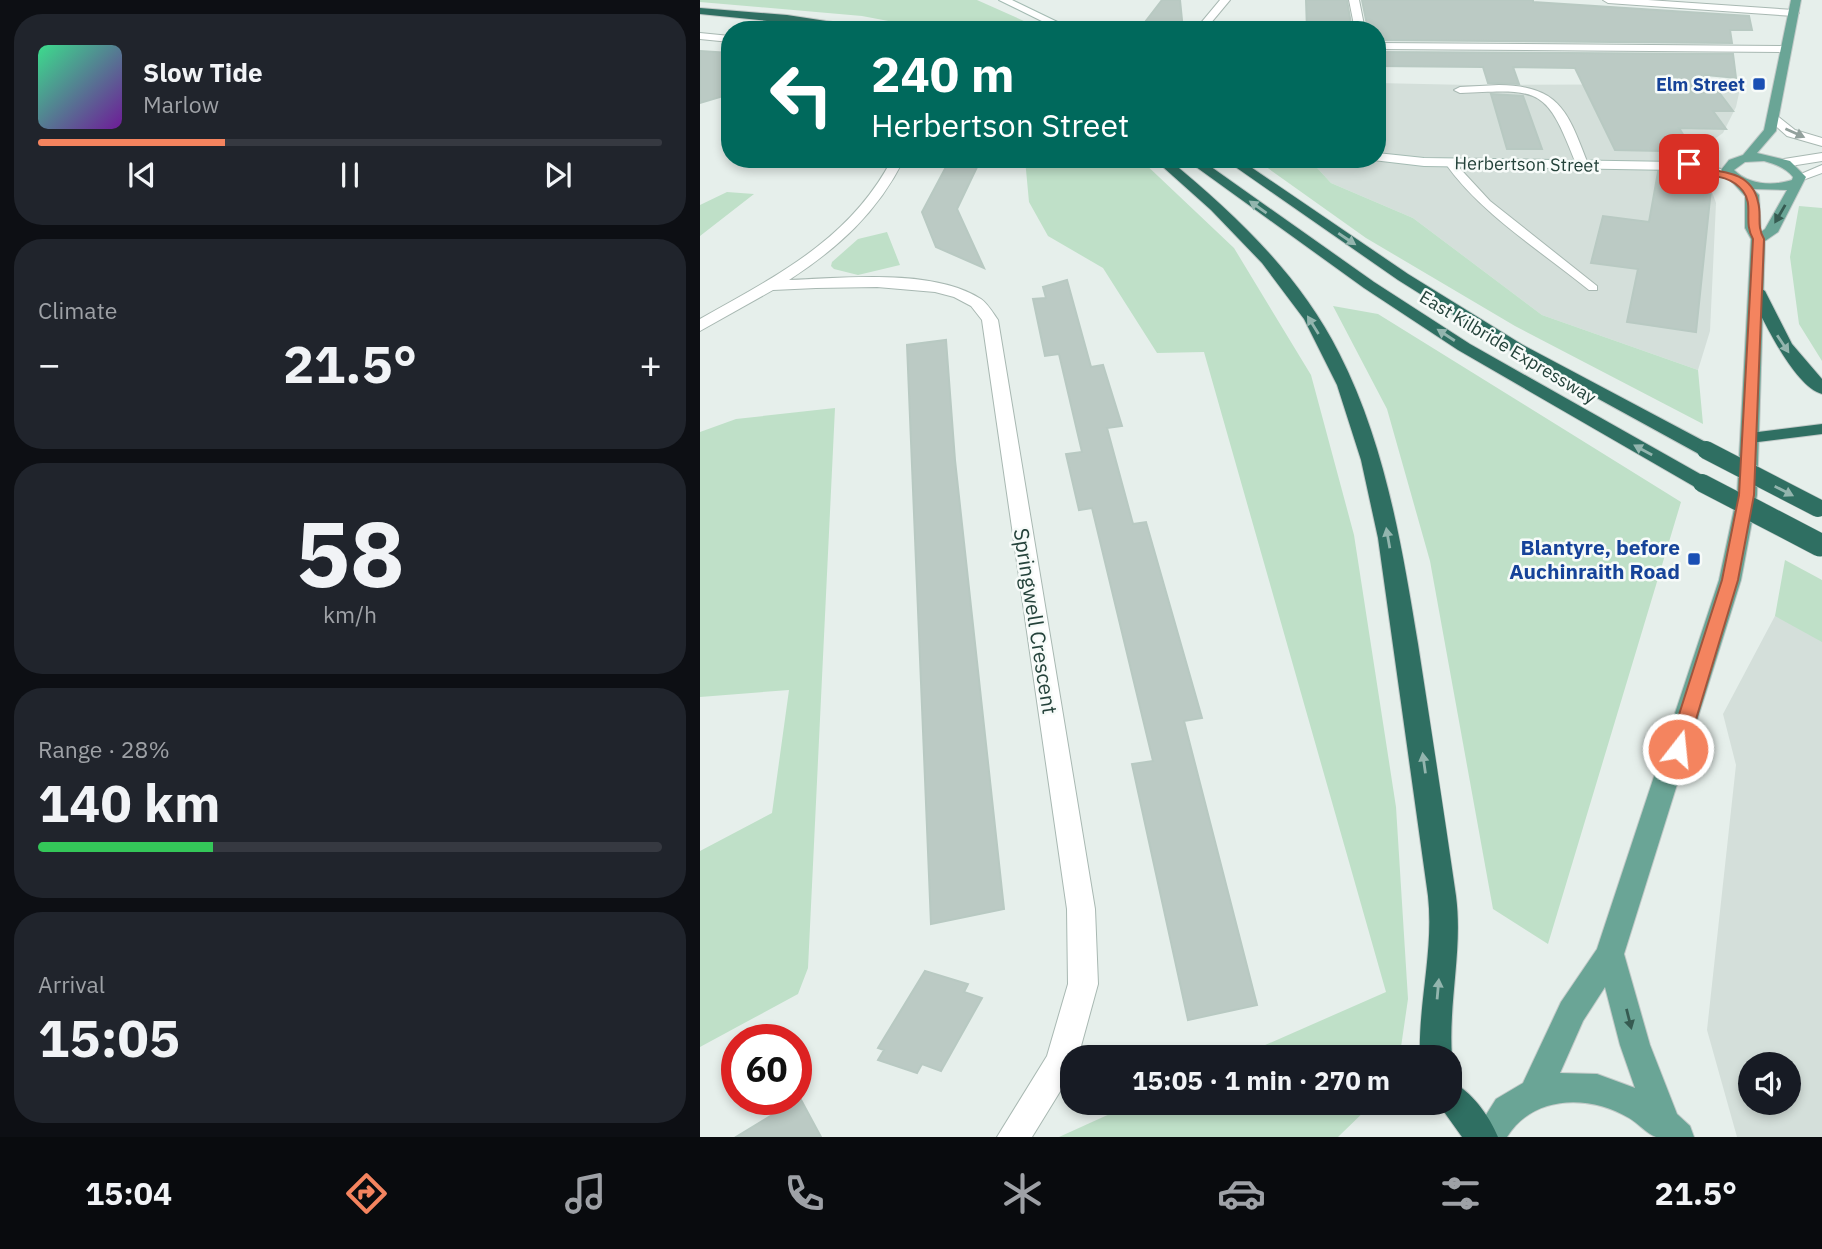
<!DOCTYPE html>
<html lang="en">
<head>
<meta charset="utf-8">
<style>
	:root { --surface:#171b24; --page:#20242c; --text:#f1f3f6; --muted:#9ea1a6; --line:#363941; --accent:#f4845f }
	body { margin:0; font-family:"IBM Plex Sans",sans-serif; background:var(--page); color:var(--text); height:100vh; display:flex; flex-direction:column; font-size:26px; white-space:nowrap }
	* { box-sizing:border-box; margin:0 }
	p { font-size:23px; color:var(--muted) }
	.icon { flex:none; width:38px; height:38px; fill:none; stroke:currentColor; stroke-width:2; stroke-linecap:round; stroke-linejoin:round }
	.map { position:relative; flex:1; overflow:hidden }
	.drawer { display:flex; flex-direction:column; gap:14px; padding:14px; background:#0d0f14; width:700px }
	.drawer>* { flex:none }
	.guide { position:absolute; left:21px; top:21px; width:665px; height:147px; border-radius:28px; box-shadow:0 4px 10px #0003; background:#00695c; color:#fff; overflow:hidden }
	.tools { position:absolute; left:1038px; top:1052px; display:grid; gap:14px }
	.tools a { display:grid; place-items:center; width:63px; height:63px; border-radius:50%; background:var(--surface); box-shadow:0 4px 10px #0003; font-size:35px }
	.speed { position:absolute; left:21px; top:1024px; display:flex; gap:14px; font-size:35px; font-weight:700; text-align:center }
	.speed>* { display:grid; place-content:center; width:91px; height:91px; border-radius:50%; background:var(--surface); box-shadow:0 4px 10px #0003; line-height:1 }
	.speed .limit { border:10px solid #d22; background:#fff; color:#111 }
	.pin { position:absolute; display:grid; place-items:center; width:60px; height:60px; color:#fff; margin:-30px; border-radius:14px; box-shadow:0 4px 10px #0006 }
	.me { position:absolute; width:77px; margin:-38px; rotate:16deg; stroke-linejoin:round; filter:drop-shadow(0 0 5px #0008) }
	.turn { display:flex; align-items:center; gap:24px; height:147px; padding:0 35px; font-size:32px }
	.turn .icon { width:91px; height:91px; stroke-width:2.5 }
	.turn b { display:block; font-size:49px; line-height:60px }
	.big { font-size:52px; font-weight:800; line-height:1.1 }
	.drawer .card { flex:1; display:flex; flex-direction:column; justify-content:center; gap:10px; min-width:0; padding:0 24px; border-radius:28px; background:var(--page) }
	.drawer .dial { align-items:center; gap:0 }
	.dial b { font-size:91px; line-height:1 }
	.song { display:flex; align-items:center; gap:21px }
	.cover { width:84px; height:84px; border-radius:10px; background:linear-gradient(135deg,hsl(150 70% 55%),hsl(280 70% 35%)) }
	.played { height:7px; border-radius:4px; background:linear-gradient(90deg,var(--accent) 30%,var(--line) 30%) }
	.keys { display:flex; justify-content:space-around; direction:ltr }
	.heat { display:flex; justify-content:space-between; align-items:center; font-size:38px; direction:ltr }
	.charge { height:10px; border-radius:5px; background:linear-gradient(90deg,#34c759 28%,var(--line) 0) }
	.trip { position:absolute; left:360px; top:1045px; width:402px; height:70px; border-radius:28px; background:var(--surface); box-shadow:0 4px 10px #0003; font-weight:800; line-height:70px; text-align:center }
	.tab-bar { display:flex; height:112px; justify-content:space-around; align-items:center; background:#090b0e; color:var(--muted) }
	.tab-bar .icon { width:49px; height:49px }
	.tab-bar .on { color:var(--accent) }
	.tab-bar b { font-size:32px; color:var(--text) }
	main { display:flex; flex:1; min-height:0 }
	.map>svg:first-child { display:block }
	.built { fill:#d4dfda; fill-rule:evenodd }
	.green { fill:#bfe0c8 }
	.building { fill:#bbcac4; stroke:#b8c9c2; stroke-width:2 }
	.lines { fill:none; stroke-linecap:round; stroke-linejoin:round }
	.lane-casing { stroke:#a8b8b2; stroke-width:2 }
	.street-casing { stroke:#a8b8b2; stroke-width:2 }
	.secondary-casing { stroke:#a4bbb3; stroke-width:2 }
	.primary-casing { stroke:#c2cac8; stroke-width:2 }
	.highway-casing { stroke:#c2cac8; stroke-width:2 }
	.lane { fill:#fff; fill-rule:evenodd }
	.street { fill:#fff; fill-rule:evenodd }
	.secondary { fill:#fff; fill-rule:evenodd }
	.primary { fill:#6aa596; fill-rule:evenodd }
	.highway { fill:#2f6f62; fill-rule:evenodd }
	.highway-bridge-far1-casing { stroke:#c2cac8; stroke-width:19; stroke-linecap:butt }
	.highway-bridge-casing { stroke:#c2cac8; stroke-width:24; stroke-linecap:butt }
	.highway-bridge-far1 { stroke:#2f6f62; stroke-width:18 }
	.highway-bridge { stroke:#2f6f62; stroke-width:23 }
	.oneway { fill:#92a09c }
	.oneway2 { fill:#93b5ae }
	.oneway3 { fill:#365b51 }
	.route { fill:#f4845f; stroke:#9f563e; stroke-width:2 }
	.transit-dot { fill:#1a4fb4; stroke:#f7fbf9; stroke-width:2.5 }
	.labels { text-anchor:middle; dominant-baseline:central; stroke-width:5; stroke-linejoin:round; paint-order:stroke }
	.far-transit-label { font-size:18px; font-weight:bold; fill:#164399; stroke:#f7fbf9; text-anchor:end }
	.far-street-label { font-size:18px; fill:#24423a; stroke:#f7fbf9 }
	.transit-label { font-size:21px; font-weight:bold; fill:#164399; stroke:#f7fbf9; text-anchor:end }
	.street-label { font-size:21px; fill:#24423a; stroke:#f7fbf9 }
</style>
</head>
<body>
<main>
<section class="drawer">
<div class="card">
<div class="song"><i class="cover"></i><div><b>Slow Tide</b><p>Marlow</p></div></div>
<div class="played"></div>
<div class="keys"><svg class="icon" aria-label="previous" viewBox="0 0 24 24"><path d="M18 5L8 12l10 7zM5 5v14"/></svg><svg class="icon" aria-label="pause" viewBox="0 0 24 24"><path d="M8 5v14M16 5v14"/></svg><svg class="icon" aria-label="next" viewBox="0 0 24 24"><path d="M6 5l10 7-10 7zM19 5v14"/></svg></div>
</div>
<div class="card"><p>Climate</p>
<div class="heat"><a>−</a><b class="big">21.5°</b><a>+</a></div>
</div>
<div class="card dial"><b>58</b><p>km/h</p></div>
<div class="card"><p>Range · 28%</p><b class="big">140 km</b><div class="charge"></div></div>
<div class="card"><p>Arrival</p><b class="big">15:05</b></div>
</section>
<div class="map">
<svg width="1122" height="1137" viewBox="0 0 1122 1137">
	<rect width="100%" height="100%" fill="#e6efeb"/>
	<!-- built -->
	<path class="built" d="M677 83 769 85 1041 84 1036 107 1023 133 992 155 987 172 1011 189 1016 203 1010 331 998 370 842 315 713 218 631 183 609 159H677Z
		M1076 614 1122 640V1137H1037L1007 1030 1036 765 1023 714ZM1050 1064H1088V1102H1050Z"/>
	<!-- green -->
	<path class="green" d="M0 0H277L344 30H236L162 16 0 2Z
		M325 159H440L534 248 611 375 654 535 696 807 708 999 701 1047 696 1057H538L686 992 504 352 457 353 403 268 348 236 329 202Z
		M555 159H609L631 183 713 218 842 315 998 370 1003 424 815 326 666 238Z
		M27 192 54 194 0 236V205Z
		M1099 206 1122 208V361L1099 324 1090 257Z
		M187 232 200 265 158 275 134 269 131 266 132 262 158 239Z
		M633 306 678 314 981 502 848 944 793 909 730 561 687 409Z
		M135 408 108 968 98 994 0 1047V851L72 813 89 690 0 697V432L36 419Z
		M1085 560 1122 580V642L1075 616Z
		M434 1103V1102L673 1103 638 1137H359Z"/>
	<!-- building -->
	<path class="building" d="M462 0H480L483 30H439Z
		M606 0H647L652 30H607Z
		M662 0H833V2L1049 16 1052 30H1030L1032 43 677 40V30H668Z
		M0 51 30 53V94L0 103Z
		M677 52 1033 54 1036 78 1006 75 1033 111H1013L1026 129 979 128 1001 163 961 159 962 151 915 150 875 68 813 67 819 84 788 83 783 67 677 66Z
		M791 94 823 96 842 149H807Z
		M247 165H278L257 209 284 268 236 247 222 212Z
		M958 172 976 173 1012 180 996 332 927 322 938 269 891 263 903 216 949 222Z
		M367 280 391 367 403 365 422 426 407 428 433 524 446 522 502 718 484 721 557 1005 488 1020 432 764 453 761 392 508 379 510 366 454 382 452 359 354 345 356 333 299 346 298 343 287Z
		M246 340 255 460 304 909 231 924 207 345Z
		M225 971 268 984 264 992 282 998 241 1071 222 1064 217 1073 178 1060 184 1050 178 1048Z
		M100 1098 121 1137H36Z"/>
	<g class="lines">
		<!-- lane casing -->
		<g class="lane-casing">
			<path id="lane" d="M747 161H753L790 201 897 286V290H889C840 250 782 215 745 163Z"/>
		</g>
		<!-- street casing -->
		<g class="street-casing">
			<path id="street" d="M520 0H530L505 30H495Z
				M649 0H659L665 30H655Z
				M903 0H948L1094 10 1099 13 1094 16 908 3Z
				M0 33 30 36V42L0 39Z
				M677 43 1085 46 1090 49 1085 52 677 49Z
				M799 85C861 86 868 113 888 164L886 167H878L876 164C846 87 841 89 760 93L754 90 760 87Z
				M1068 115H1076L1095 130 1122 138V146L1087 136 1068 119Z
				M1122 153V161L1084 167 1078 163 1084 159Z
				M192 159H204C177 213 138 248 89 280 143 278 233 268 281 299 288 304 293 313 298 320L395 909 398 984 378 1057H373L372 1072 332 1137H297L347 1056 368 984 367 909 282 320 271 306 254 297 235 292 177 287 116 288 73 290 0 331V319C76 276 150 240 192 159Z
				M1122 165V173L1100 181 1094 177Z"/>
		</g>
		<!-- secondary casing -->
		<g class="secondary-casing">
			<path id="secondary" d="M299 0H312L374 30H360Z
				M677 153 724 158 976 162 1028 170 1034 174 1028 178 976 170 724 166 673 160 677 159Z"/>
		</g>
		<!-- primary casing -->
		<g class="primary-casing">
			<path id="primary" d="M1091 0H1101L1076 131 1057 153 1090 161 1106 177 1078 232 1065 241 1057 495 1041 580 924 954 950 1045 977 1114 990 1126 994 1137C983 1137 966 1137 956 1137 947 1134 938 1123 929 1118 889 1094 833 1095 807 1137H772L796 1099 823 1083 861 1002 897 949 1019 580 1037 495 1051 239 1045 228V196L1021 170 1029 160 1043 155 1064 130ZM1064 161C1075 164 1086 168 1093 177L1092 180C1073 186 1049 185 1034 170L1045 162ZM1053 189 1087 190 1065 229 1061 232 1059 195ZM905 987 920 1045 935 1088 897 1074 860 1073 883 1021Z"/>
		</g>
		<!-- highway casing -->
		<g class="highway-casing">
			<path id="highway" d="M0 8 87 15 185 30H155L0 14Z
				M454 159H468C535 214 600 275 639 353 685 443 702 546 718 644 731 728 744 812 756 896 763 950 748 1003 752 1057L751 1059 720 1057C718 1003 734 950 728 896L678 538 661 460 637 385 604 319 562 263 511 210Z
				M485 159H500L674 282 770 344 1009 479 1012 483 1002 489 995 487 758 350 664 288Z
				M524 159H539L708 274 823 345 1013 446 1015 450 1006 456 999 454 811 351 698 280Z
				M1057 286 1065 291 1092 344 1122 379V394C1094 387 1061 316 1049 291Z
				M1122 424V434L1050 443 1041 438 1050 433Z
				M751 1082C771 1090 790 1117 798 1137H762L737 1102H751Z"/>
		</g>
		<!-- lane -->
		<use href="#lane" class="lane"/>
		<!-- street -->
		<use href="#street" class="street"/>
		<!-- secondary -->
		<use href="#secondary" class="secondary"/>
		<!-- primary -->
		<use href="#primary" class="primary"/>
		<!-- highway -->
		<use href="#highway" class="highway"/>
		<!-- highway-bridge-far1 casing -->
		<g class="highway-bridge-far1-casing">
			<path id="highway-bridge-far1" d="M1006 450 1118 508
				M1002 483 1054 510"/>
		</g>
		<!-- highway-bridge casing -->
		<g class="highway-bridge-casing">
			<path id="highway-bridge" d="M1051 509 1120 545"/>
		</g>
		<!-- highway-bridge-far1 -->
		<use href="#highway-bridge-far1" class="highway-bridge-far1"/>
		<!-- highway-bridge -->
		<use href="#highway-bridge" class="highway-bridge"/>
	</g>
	<!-- one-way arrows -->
	<defs><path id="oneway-solid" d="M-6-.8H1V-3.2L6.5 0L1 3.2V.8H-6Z" transform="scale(1.75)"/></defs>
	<use class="oneway" href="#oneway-solid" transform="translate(1095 133) rotate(24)"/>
	<g class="oneway2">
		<use href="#oneway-solid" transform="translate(558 207) rotate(-145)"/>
		<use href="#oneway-solid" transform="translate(647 239) rotate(34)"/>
		<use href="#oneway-solid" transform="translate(613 325) rotate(-122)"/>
		<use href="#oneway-solid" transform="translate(746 335) rotate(-147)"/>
		<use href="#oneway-solid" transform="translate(1083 344) rotate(56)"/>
		<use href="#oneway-solid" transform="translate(943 450) rotate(-151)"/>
		<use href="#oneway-solid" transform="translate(1084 491) rotate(27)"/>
		<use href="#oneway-solid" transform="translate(688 538) rotate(-100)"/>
		<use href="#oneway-solid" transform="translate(724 763) rotate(-98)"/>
		<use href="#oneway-solid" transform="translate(738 989) rotate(-85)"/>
	</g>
	<g class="oneway3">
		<use href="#oneway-solid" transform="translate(1080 214) rotate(120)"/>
		<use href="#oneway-solid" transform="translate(929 1019) rotate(76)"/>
	</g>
	<!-- route -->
	<path class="route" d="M989 161 993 164 990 166C1014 172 1051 168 1058 202 1062 216 1056 225 1064 239L1054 495 1038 580 987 749 984 754H971L968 749 1022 580 1039 495 1053 239C1043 222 1054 205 1043 191 1025 168 994 180 971 166Z"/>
	<!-- markers -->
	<g class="transit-dot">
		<rect x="1052" y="77" width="14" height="14" rx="3.5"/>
		<rect x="987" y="552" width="14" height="14" rx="3.5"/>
	</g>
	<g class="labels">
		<!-- far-transit labels -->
		<g class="far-transit-label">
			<text x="1045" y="84">Elm Street</text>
		</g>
		<!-- far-street labels -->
		<g class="far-street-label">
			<text transform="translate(827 164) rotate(1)">Herbertson Street</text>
			<text transform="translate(808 347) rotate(31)">East Kilbride Expressway</text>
		</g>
		<!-- transit labels -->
		<g class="transit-label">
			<text x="980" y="547">Blantyre, before<tspan x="980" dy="24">Auchinraith Road</tspan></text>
		</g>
		<!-- street labels -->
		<g class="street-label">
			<text transform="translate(336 621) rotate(81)">Springwell Crescent</text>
		</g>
	</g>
</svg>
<div class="tools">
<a><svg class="icon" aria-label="sound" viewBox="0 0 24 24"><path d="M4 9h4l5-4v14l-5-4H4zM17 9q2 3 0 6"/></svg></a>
</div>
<div class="speed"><div class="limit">60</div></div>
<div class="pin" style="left:989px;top:164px;background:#d93025"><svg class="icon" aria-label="arrive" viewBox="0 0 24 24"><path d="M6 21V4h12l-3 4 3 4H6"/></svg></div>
<svg class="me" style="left:978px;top:749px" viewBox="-20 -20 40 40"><circle r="17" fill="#f4845f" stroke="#fff" stroke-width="3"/><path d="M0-11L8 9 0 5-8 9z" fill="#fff"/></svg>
<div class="trip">15:05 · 1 min · 270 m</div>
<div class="guide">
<div class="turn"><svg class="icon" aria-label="left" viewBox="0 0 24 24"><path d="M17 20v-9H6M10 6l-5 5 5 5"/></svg><div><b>240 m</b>Herbertson Street</div></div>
</div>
</div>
</main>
<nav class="tab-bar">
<b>15:04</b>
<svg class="icon on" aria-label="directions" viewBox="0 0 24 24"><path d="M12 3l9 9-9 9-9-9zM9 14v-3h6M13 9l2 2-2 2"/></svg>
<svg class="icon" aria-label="music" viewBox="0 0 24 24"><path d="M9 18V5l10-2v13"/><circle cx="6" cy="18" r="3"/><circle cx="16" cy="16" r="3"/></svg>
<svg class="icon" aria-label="phone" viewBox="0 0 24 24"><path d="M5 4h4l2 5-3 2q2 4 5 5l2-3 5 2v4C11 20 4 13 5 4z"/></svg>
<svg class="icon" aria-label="climate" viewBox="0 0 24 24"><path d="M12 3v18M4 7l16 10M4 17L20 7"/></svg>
<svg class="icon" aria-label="car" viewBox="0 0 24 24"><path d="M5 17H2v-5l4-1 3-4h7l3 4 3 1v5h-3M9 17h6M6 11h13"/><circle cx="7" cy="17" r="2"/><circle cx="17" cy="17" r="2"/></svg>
<svg class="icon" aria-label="filters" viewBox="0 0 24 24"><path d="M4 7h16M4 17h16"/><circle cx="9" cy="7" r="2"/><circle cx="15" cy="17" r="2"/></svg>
<b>21.5°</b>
</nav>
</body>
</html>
